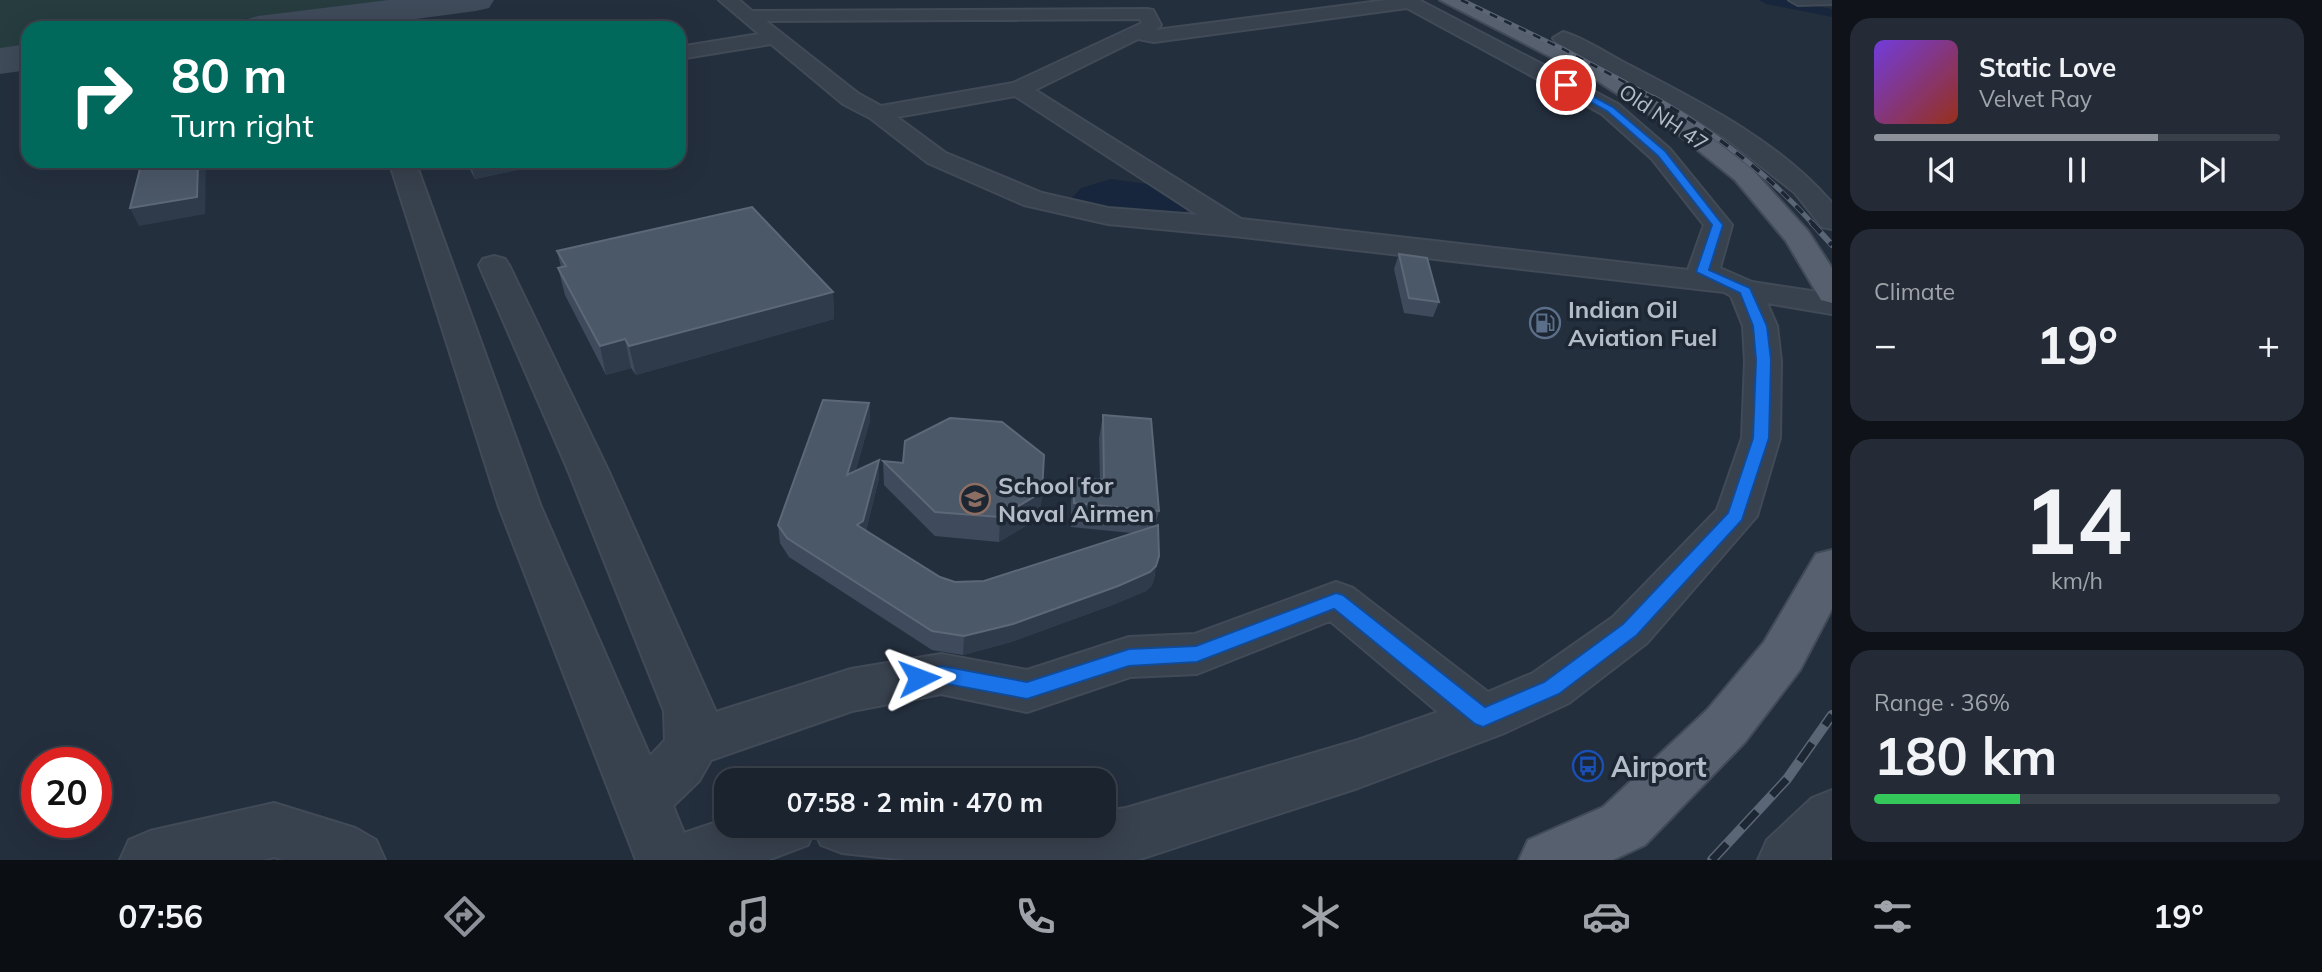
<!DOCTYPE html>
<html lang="en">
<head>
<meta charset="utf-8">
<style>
	:root { --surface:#1b232e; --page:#242b36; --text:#f1f3f6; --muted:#a0a4aa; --line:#39404a; --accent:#8c9099 }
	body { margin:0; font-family:Mulish,sans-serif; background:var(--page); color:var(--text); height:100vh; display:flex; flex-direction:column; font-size:26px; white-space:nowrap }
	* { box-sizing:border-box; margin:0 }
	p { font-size:23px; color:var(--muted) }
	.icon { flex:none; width:38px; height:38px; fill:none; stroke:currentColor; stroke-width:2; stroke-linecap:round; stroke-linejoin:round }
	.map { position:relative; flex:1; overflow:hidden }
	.sheet { display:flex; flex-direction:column; gap:18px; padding:18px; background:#0f1319; width:490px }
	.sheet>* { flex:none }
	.hud { position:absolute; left:21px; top:21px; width:665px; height:147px; border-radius:21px; box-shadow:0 7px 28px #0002,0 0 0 2px var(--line); background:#00695c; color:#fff; overflow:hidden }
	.speed { position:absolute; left:21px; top:747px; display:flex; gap:14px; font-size:35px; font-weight:700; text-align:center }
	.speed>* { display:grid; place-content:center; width:91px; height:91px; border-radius:50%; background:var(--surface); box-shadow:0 7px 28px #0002,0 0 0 2px var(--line); line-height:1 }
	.speed .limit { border:10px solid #d22; background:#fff; color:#111 }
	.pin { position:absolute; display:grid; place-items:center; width:60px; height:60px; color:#fff; margin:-30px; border:4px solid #fff; border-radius:50%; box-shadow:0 2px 7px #0007 }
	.me { position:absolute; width:77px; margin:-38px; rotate:87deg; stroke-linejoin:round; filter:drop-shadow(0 0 5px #0008) }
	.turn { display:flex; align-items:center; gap:24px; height:147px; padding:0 35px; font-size:32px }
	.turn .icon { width:91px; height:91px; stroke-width:2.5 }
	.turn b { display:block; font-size:49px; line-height:60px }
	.big { font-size:52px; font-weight:700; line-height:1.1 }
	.sheet .card { flex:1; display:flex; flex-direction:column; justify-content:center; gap:10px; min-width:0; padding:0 24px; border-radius:21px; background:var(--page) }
	.sheet .dial { align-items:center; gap:0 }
	.dial b { font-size:91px; line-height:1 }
	.song { display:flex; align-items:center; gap:21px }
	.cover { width:84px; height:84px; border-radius:10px; background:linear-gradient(135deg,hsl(260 70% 55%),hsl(10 70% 35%)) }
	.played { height:7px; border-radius:4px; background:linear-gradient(90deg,var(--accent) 70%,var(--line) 70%) }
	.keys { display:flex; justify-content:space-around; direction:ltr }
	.heat { display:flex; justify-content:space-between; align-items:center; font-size:38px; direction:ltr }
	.charge { height:10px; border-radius:5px; background:linear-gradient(90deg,#34c759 36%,var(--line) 0) }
	.trip { position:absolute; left:714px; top:768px; width:402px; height:70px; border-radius:21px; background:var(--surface); box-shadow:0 7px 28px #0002,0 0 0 2px var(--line); font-weight:700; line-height:70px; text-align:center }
	.tabs { display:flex; height:112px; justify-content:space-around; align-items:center; background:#0b0e12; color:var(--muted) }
	.tabs .icon { width:49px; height:49px }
	.tabs .on { color:var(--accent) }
	.tabs b { font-size:32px; color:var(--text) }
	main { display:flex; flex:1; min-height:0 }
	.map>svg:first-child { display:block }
	.green { fill:#263c3f }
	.water { fill:#17263c }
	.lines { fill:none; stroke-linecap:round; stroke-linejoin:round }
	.canal { fill:#17263c; fill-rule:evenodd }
	.taxiway { fill:#3f4a5a; fill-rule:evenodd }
	.minor-casing { stroke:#414a57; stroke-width:4 }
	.major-casing { stroke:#414a57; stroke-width:4 }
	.minor { fill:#38414e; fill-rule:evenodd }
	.major { fill:#56606e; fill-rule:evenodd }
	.rail-far3-casing { stroke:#5a6575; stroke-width:4.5 }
	.rail-far2-casing { stroke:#5a6575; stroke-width:5 }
	.rail-far1-casing { stroke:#5a6575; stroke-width:6 }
	.rail-casing { stroke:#5a6575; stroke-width:10 }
	.rail-far3 { stroke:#1d2633; stroke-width:2.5; stroke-dasharray:8; stroke-linecap:butt }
	.rail-far2 { stroke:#1d2633; stroke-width:3.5; stroke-dasharray:10; stroke-linecap:butt }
	.rail-far1 { stroke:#1d2633; stroke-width:4.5; stroke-dasharray:13; stroke-linecap:butt }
	.rail { stroke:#1d2633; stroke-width:7; stroke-dasharray:22; stroke-linecap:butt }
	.wall { fill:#3f4b5c }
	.shaded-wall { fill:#2f3b4b }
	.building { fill:#4b5868; stroke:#5c6777; stroke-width:2 }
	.route { fill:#1a73e8; stroke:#114b97; stroke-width:2 }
	.labels { text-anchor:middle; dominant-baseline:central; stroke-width:7; stroke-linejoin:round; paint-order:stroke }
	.far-street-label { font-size:21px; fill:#b4bcc9; stroke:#1d2633 }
	.poi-label { font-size:24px; font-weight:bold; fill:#b4bcc9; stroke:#1d2633; text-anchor:start }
	.near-poi-label { font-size:28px; font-weight:bold; fill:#b4bcc9; stroke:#1d2633; text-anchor:start }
</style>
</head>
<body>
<main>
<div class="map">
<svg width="1832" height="860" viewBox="0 0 1832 860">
	<rect width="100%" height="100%" fill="#242f3e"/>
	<!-- green -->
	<path class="green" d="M0 0H398L172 28H28V46L0 49Z"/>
	<!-- water -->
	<path class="water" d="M1111 179 1154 185 1196 204 1182 214 1148 216 1068 202 1081 188Z"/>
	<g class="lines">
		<!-- canal -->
		<path class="canal" d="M1759 0H1788L1832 9V17L1766 4Z"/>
		<!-- taxiway -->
		<path class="taxiway" d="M388 0H494L489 8 476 11 348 28H238L244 20 258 16Z
			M28 44V70L0 74V48Z"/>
		<!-- minor casing -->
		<g class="minor-casing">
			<path id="minor" d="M719 0H739L752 11 1147 9 1153 10 1161 25 1156 30 1387 0H1419L1618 104 1670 149 1732 225 1720 268 1752 282 1832 294V314L1767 303 1777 326 1781 361 1780 438 1757 516 1647 643 1569 703 1502 734 1358 788 1137 860H908L842 853 821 845 814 830 808 845 768 860H636L499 507 389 161H415L541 507 650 756 665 740 664 711 568 470 479 265 483 259 494 256 505 259 509 265 608 470 716 712 851 669 941 654 1027 670 1129 637 1195 634 1336 582 1353 588 1488 692 1533 673 1613 617 1717 510 1742 438 1745 361 1743 326 1731 296 1724 292 1234 236 1108 224 1024 205 928 163 870 118 843 104 771 44 679 59V47L759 34ZM1407 8 1602 114 1652 159 1704 225 1688 270 1241 219 1035 90 1138 39 1154 42ZM1140 19 1142 23 1013 83 881 106 859 94 766 21ZM1015 96 1198 215 1108 208 1042 193 946 153 897 117ZM1330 621 1438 712 1358 740 1126 808 1104 811V826H726V819L684 833 673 806 699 781 711 760 852 711 941 694 1027 712 1130 677 1197 674Z
				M1789 0H1832V4L1798 5Z
				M1563 32C1584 38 1606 53 1625 63 1698 101 1778 140 1832 203V229L1822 227 1795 193 1728 140 1688 114 1556 42 1553 38Z
				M1832 790V857L1829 860H1758L1767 840 1812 798Z
				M274 803 355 828 376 840 385 860H283L274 857 263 860H120L129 840 150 831Z"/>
		</g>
		<!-- major casing -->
		<g class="major-casing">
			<path id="major" d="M1440 0H1463L1613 74 1685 117 1753 170 1808 231 1832 268V303L1821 300 1786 241 1735 180 1669 127 1599 82Z
				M1832 550V609L1800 670 1745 742 1645 845 1613 860H1519L1528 840 1603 807 1707 710 1764 642 1816 554Z"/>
		</g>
		<!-- minor -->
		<use href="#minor" class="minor"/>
		<!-- major -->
		<use href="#major" class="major"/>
		<!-- rail-far3 casing -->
		<g class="rail-far3-casing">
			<path id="rail-far3" d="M1461 0 1563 49 1656 99"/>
		</g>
		<!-- rail-far2 casing -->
		<g class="rail-far2-casing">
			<path id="rail-far2" d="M1653 97C1713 131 1768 174 1814 225"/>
		</g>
		<!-- rail-far1 casing -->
		<g class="rail-far1-casing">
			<path id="rail-far1" d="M1812 223 1832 245"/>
		</g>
		<!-- rail casing -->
		<g class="rail-casing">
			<path id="rail" d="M1712 860 1787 779 1832 715"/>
		</g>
		<!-- rail-far3 -->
		<use href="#rail-far3" class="rail-far3"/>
		<!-- rail-far2 -->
		<use href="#rail-far2" class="rail-far2"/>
		<!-- rail-far1 -->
		<use href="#rail-far1" class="rail-far1"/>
		<!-- rail -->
		<use href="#rail" class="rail"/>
	</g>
	<!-- wall -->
	<path class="wall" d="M465 161H582L548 169 545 164 475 179Z
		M557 251 833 292 834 319 636 375 631 368 606 375 565 295 558 268 561 267Z
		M1399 254 1439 302 1433 317 1404 313 1394 269Z
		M869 403 870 421 855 472 879 478 866 531 940 577 955 582 984 581 1132 533 1071 527V502L1074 478 1100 480 1099 439 1103 415 1159 511 1155 526V575L1152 585 1146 591 1115 604 1011 642 963 655 932 650 789 557 780 543 778 525Z
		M883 461 1042 492 1040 517 999 542 935 536 884 485Z"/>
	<!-- shaded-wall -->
	<path class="shaded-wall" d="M681 61 684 78 679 79V62Z
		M98 161H139L102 167Z
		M198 161H206L205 214 139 226 130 208Z
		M470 161H544L545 164 475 179Z
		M546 161H582L548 169Z
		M833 292 834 319 636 375 629 346Z
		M625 339 631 368 606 375 600 346Z
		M869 403 870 421 848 494 847 475Z
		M879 460V478L864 539 857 525Z
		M1042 492 1040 517 999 542 1000 517Z
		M1159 556 1152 585 1146 591 1115 604 1011 642 963 655 964 636Z"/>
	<!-- building -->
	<path class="building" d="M142 161H198L197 197 130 208Z
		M752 207 833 292 629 346 625 339 600 346 558 268 566 266 557 251Z
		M1399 254 1427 258 1439 302 1409 298Z
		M823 400 869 403 847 475 879 460 863 521 857 525 940 577 955 582 984 581 1158 525 1159 556 1156 566 1150 572 1118 586 1013 624 964 636 932 631 787 538 778 525Z
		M1103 415 1151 419 1159 511 1074 503V478L1104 480Z
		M950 418 1002 422 1044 455 1042 492 1000 517 935 512 883 461 903 463 905 441Z"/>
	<!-- route -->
	<path class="route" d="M1563 83H1569L1613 107 1665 151 1723 225 1709 270 1750 288 1767 326 1771 360 1769 438 1742 520 1637 635 1559 694 1483 727 1475 724 1334 609 1197 662 1129 666 1027 699 942 683 919 687 911 684 908 678 911 672 942 666 1027 682 1129 649 1196 646 1336 593 1343 595 1485 707 1544 682 1623 624 1728 513 1753 438 1756 360 1753 326 1740 293 1696 272 1712 225 1658 156 1607 111 1563 87Z"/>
	<!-- icons -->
	<defs>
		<g id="fuel-ring" transform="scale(1.575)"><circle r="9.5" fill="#1d2633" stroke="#5c6f8a" stroke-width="1.5"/><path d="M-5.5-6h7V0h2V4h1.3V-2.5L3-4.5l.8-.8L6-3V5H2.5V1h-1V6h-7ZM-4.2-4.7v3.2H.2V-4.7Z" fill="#5c6f8a"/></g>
		<g id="university-ring" transform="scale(1.575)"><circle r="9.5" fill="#1d2633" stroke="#8d6e63" stroke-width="1.5"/><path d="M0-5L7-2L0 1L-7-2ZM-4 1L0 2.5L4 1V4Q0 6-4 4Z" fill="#8d6e63"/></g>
		<g id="bus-ring" transform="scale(1.575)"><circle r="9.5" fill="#1d2633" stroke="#1a4fb4" stroke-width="1.5"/><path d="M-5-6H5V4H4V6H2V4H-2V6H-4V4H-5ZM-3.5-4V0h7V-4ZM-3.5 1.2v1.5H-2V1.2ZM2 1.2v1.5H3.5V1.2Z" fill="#1a4fb4"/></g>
	</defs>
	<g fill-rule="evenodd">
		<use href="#fuel-ring" x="1545" y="323"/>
		<use href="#university-ring" x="975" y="499"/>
		<use href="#bus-ring" x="1588" y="766"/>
	</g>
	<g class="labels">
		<!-- far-street labels -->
		<g class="far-street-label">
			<text transform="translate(1664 117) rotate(34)">Old NH 47</text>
		</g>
		<!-- poi labels -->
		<g class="poi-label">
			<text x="1568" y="309">Indian Oil<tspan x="1568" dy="28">Aviation Fuel</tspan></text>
			<text x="998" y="485">School for<tspan x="998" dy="28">Naval Airmen</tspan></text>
		</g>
		<!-- near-poi labels -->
		<g class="near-poi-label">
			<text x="1611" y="766">Airport</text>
		</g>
	</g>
</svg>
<div class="speed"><div class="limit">20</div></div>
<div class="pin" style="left:1566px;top:85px;background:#d93025"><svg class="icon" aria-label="arrive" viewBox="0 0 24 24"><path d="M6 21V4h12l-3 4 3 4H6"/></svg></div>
<svg class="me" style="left:919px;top:678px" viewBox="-20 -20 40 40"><path d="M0-17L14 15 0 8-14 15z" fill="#1a73e8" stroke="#fff" stroke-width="4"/></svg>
<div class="trip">07:58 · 2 min · 470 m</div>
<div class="hud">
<div class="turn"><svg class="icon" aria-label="right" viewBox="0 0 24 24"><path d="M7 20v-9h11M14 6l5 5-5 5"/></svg><div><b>80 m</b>Turn right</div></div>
</div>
</div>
<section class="sheet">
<div class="card">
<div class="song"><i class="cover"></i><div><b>Static Love</b><p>Velvet Ray</p></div></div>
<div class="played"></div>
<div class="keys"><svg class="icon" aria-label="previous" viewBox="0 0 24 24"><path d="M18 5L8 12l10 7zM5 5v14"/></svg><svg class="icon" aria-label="pause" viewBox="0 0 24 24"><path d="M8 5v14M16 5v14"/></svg><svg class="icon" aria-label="next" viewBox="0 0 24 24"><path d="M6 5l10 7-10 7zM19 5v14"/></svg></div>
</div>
<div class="card"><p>Climate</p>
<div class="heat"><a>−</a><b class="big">19°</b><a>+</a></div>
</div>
<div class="card dial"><b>14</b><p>km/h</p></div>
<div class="card"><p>Range · 36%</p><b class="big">180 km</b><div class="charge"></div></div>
</section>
</main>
<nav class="tabs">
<b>07:56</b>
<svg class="icon on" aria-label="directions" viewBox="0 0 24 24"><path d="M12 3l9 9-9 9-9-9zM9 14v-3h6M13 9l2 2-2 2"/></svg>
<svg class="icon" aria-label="music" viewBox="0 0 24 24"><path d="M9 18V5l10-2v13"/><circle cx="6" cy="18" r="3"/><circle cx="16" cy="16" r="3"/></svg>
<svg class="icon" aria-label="phone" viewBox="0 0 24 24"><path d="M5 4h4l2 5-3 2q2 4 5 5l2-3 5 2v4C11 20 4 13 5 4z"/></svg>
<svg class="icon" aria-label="climate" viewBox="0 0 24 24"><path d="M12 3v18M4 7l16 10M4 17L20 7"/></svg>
<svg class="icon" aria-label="car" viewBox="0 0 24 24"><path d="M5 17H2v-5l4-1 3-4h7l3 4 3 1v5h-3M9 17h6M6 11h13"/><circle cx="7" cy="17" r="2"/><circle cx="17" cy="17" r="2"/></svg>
<svg class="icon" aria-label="filters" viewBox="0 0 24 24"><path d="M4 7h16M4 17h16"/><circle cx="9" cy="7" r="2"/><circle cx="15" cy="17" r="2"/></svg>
<b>19°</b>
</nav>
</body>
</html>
